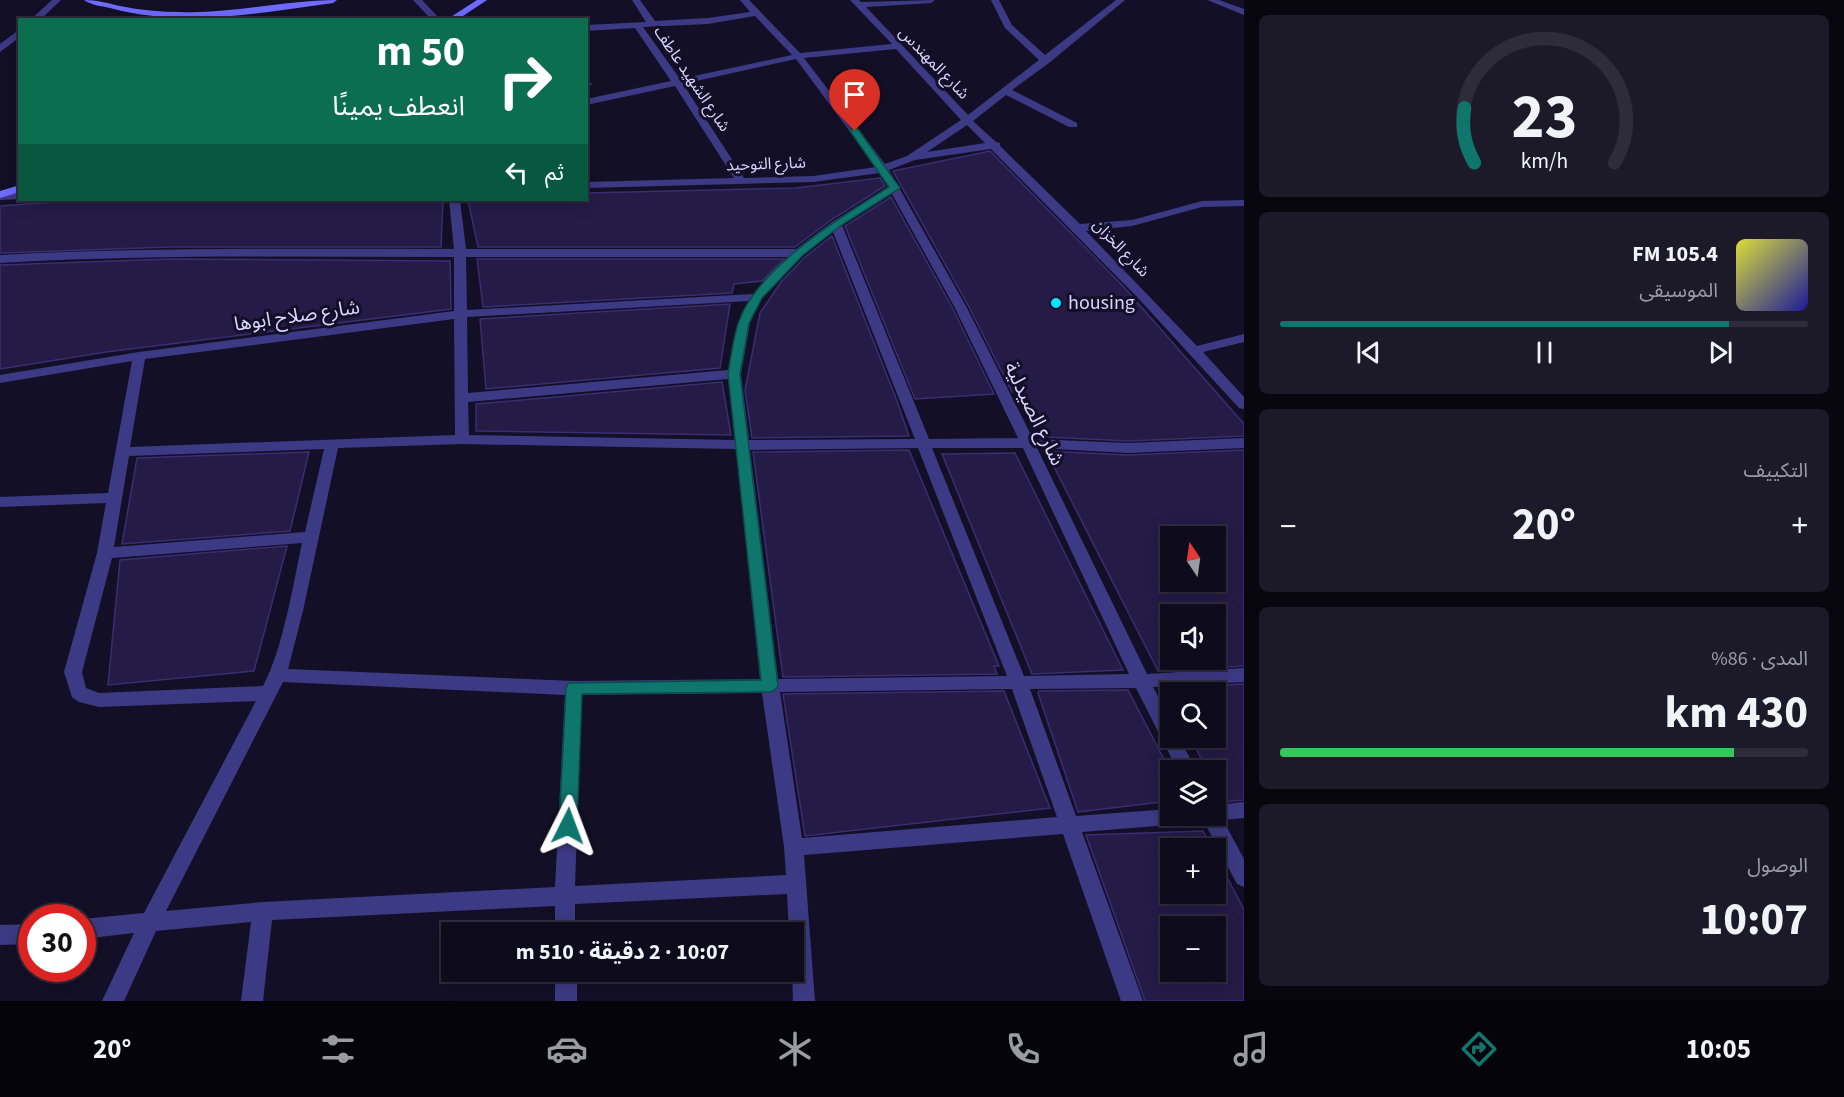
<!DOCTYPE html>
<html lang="ar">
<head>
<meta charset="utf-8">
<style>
	:root { --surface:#0e0b1c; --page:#1c1929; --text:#f1f3f6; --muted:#9b9ba3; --line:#2e2b3b; --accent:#0f766e }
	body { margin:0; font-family:"Source Sans 3","Noto Sans Arabic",sans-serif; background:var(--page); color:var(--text); direction:rtl; height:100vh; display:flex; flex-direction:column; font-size:22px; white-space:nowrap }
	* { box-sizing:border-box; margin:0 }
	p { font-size:20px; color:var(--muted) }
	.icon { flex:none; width:33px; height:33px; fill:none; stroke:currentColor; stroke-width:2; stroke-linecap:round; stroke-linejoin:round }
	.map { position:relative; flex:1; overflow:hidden; direction:ltr }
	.side { display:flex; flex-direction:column; gap:15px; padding:15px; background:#08060f; width:600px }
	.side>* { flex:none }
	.banner { position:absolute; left:18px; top:18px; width:570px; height:183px; border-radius:0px; box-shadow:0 3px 15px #0003,0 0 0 2px var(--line); direction:rtl; background:#0b6e4f; color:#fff; overflow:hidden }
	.needle { width:39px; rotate:347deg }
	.tools { position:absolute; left:1160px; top:526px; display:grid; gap:12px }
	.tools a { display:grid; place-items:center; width:66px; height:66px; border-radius:0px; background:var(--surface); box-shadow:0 3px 15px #0003,0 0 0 2px var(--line); font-size:30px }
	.speed { position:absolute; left:18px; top:904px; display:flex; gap:12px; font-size:30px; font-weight:700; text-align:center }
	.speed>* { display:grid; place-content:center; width:78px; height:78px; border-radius:50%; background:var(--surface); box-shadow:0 3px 15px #0003,0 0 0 2px var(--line); line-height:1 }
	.speed .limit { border:9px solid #d22; background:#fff; color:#111 }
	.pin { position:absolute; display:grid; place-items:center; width:51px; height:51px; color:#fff; margin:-62px -26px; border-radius:50% 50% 50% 0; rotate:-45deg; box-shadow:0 0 6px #0007 }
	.pin .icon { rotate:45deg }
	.me { position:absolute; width:66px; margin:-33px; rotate:3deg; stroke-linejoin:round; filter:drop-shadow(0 0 4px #0008) }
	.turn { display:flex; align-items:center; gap:21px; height:126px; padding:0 24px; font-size:27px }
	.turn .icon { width:78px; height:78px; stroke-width:2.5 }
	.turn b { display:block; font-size:42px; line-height:51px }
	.then { display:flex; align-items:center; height:57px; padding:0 24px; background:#0003; gap:12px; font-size:22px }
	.big { font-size:45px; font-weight:700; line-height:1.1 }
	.side .card { flex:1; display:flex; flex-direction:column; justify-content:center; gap:9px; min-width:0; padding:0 21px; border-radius:9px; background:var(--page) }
	.side .dial { align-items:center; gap:0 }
	.dial svg { height:156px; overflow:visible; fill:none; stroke:var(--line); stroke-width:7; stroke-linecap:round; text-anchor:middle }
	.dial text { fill:var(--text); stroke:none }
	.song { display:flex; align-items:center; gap:18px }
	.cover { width:72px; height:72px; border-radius:9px; background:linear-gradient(135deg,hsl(60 70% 55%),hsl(240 70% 35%)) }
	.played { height:6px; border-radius:3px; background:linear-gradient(90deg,var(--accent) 85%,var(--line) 85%) }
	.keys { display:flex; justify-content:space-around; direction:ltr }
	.heat { display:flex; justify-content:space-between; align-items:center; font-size:33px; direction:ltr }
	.charge { height:9px; border-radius:4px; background:linear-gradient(90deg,#34c759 86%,var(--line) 0) }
	.trip { position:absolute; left:441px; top:922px; width:363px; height:60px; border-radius:0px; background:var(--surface); box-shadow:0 3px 15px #0003,0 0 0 2px var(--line); font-weight:700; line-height:60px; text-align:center; direction:rtl }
	.tabs { display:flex; height:96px; justify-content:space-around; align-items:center; background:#06040b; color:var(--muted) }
	.tabs .icon { width:42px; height:42px }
	.tabs .selected { color:var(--accent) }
	.tabs b { font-size:27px; color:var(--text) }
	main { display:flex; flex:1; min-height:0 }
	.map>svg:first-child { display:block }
	.building { fill:#241b47; stroke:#3b2d73; stroke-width:1.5; fill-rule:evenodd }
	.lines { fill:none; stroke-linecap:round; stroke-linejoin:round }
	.minor { fill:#3d3a85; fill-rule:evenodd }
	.secondary { fill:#6f6bff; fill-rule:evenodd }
	.route { fill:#0f766e; stroke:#0a4d48; stroke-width:1.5 }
	.poi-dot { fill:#00e5ff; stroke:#130f26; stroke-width:2 }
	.labels { text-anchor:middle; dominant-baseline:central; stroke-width:6; stroke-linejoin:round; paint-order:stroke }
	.far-street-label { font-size:16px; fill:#d9d4ff; stroke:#130f26 }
	.poi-label { font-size:20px; fill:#d9d4ff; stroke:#130f26; text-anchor:start }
	.street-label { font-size:20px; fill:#d9d4ff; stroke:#130f26 }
</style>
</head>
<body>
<main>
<section class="side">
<div class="card dial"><svg viewBox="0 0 100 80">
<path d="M14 69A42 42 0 1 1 86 69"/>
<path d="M14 69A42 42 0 0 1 9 41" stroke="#0f766e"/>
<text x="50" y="56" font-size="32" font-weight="700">23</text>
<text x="50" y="72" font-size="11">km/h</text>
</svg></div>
<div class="card">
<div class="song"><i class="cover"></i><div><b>105.4 FM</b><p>الموسيقى</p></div></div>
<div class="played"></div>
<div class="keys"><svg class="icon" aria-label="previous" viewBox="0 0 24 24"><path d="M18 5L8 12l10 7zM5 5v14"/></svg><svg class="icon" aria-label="pause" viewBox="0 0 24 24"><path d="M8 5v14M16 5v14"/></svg><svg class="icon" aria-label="next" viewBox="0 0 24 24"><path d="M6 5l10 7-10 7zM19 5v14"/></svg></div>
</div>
<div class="card"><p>التكييف</p>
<div class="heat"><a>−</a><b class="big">20°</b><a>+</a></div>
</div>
<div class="card"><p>المدى · 86%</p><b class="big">430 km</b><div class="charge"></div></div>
<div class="card"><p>الوصول</p><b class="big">10:07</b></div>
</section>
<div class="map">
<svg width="1244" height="1001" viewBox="0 0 1244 1001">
	<rect width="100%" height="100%" fill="#130f26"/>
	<!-- building -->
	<path class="building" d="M990 151 1122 285 1244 424V436L1128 441 1046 437 1023 392H1012L969 307 893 171Z
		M880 178 885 186 831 220 795 247H478L468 200H586V193L795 188Z
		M891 197 953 309 994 394 915 399 845 226Z
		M81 200H443L441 247H170L0 253V206Z
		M832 236 897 401 909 436 752 438 745 390 760 313 781 282 805 257Z
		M170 259 450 261 451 309 106 352 0 369V265Z
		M477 259H784L762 281 734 284 732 293 483 307Z
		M730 304 720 368 486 389 480 319Z
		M722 382 731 435 476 431V404Z
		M909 450 999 666H994L997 674 783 677 753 452Z
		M1244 450V666L1158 671 1046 451 1128 455ZM1170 537H1215V582H1170ZM1170 615H1215V660H1170Z
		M309 452 290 531 122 544 137 458Z
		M1015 453 1123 670 1032 674 942 454Z
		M287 546 254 671 108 685 120 560Z
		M1244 684V800L1223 802 1215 787V771H1207L1191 738H1215V693L1170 695 1167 688Z
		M1128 690 1170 771V801L1078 812 1038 693 1039 691Z
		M1004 691 1050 808 805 836 783 694Z
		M1203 831 1213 849H1170V894H1215V854L1244 910V1001H1145L1086 835ZM1170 927H1215V972H1170Z"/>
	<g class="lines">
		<!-- minor -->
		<path class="minor" d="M52 0H61L40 20H30Z
			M413 0H422L441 20H432Z
			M632 0H640L655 21 708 18 750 12 740 0H749L800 53 892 44 850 0H859L861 2 935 0 931 3 866 7 968 115 1039 60 1005 28 991 0H999L1012 25 1045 55 1116 0H1125L1049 63 1012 90 1077 123V127H1069L1006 95 973 121 996 142 1000 143V146L1080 224 1132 220 1202 201 1244 200V206L1202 207 1132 226 1086 231 1197 346 1244 334V342L1203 352 1244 397V409L1239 408 1138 298 991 149 915 160 889 170 967 308 1033 439 1128 443 1244 438V448L1128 453 1037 448 1147 674 1244 668V682L1153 687 1170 719V738H1179L1197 771H1178L1136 688 1030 689 1076 816 1170 809V816H1191L1188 822 1181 824 1082 832 1143 1001H1121L1063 834 804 855 815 1001H793L792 972H794V933H789L787 894 575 904V933H555V906L272 920 263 1001H241L251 922 156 931 124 1001H102L134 933 82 939V919L144 913 256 701 99 707 79 702 72 697 64 672 97 553 106 503 0 507V497L108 493 132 361 0 383V375L139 352 454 311V257C303 257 151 254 0 263V255C151 247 303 249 454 249L449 200H460L466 249H796L832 222 888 187 880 173 813 182 586 188V182L734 178 675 86 586 105V99L671 81 635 28 586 31V25L646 22ZM755 16 792 55 680 79 643 27 708 24ZM896 49 961 120 907 156 885 164 804 58ZM796 59 876 167 813 176 744 178 683 84ZM967 125 985 143 927 152ZM892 194 955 308 1018 438 929 439 842 225ZM833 232 915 439 749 440 741 374 750 323 762 298 803 255ZM466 257H789L753 294 467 310ZM749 301 738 323 728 370 468 393 467 317ZM454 319 455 435 130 447 145 359ZM728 379 735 440 469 435 468 402ZM462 444 736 449 760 679 574 681 288 669 303 611 338 448ZM918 448 1007 676 778 679 750 450ZM932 448H1023L1129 674 1024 676ZM324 449 305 532 114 547 129 456ZM302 543C293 585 283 649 263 686L99 693 86 688 82 672 112 558ZM283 682 565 695 555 887 263 902 166 911ZM1012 689 1057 817 802 838 780 692ZM762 693 784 847 786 875 575 886 582 695Z
			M1207 0H1219L1244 9V15Z
			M20 29V37L0 52V44Z
			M586 80 592 84 590 86 586 87Z
			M20 193V199L0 200V194Z
			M1244 802V818L1223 820 1244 859V887L1237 884 1201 816H1215V805Z
			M32 924V944L0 945V925Z
			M555 972H577V1001H555Z"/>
		<!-- secondary -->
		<path class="secondary" d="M84 0C97 0 107 3 120 6 140 10 160 12 180 12 233 14 285 0 337 0L333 3C260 13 182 28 110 8 101 6 91 5 84 0Z
			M477 0H487L457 20H446Z
			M20 185V192L0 198V191Z"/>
	</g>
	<!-- route -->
	<path class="route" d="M851 129H858L900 188 840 226 803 255 762 298 749 323 740 374 778 686 775 690 770 692 582 694 577 826 574 832 568 834 562 832 559 826 566 688 568 683 761 680 728 374C731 357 733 339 738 324 756 268 841 217 889 187L850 131Z"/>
	<!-- markers -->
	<circle class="poi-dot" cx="1056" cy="303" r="6"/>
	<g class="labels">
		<!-- far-street labels -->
		<g class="far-street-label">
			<text transform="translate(934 63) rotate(46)">شارع المهندس</text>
			<text transform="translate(692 79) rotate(56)">شارع الشهيد عاطف</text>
			<text transform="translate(766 164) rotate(-2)">شارع التوحيد</text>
			<text transform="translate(1121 248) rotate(46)">شارع الخزان</text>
		</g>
		<!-- poi labels -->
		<g class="poi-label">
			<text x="1068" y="303">housing</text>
		</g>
		<!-- street labels -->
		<g class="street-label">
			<text transform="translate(297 316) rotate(-8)">شارع صلاح ابوها</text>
			<text transform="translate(1034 414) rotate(64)">شارع الصيدلية</text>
		</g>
	</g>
</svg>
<div class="tools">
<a><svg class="needle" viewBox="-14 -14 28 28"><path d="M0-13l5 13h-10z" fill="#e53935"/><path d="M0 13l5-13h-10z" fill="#9b9ba3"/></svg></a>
<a><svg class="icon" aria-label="sound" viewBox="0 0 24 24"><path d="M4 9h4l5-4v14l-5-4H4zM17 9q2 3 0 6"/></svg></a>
<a><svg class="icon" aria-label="search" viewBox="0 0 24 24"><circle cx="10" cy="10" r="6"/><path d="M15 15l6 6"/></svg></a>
<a><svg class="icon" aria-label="layers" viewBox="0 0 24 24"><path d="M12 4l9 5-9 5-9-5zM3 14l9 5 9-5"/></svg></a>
<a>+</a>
<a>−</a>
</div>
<div class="speed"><div class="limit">30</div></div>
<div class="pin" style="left:855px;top:131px;background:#d93025"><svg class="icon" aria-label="arrive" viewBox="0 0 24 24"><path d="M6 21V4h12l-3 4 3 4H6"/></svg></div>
<svg class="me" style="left:568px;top:826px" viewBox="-20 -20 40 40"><path d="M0-17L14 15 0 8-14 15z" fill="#0f766e" stroke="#fff" stroke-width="4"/></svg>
<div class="trip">10:07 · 2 دقيقة · 510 m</div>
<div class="banner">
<div class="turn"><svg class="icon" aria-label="right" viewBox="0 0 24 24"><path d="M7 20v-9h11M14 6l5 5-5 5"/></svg><div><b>50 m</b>انعطف يمينًا</div></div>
<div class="then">ثم<svg class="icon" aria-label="left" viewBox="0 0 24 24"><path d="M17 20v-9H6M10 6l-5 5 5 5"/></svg></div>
</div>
</div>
</main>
<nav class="tabs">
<b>10:05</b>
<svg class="icon selected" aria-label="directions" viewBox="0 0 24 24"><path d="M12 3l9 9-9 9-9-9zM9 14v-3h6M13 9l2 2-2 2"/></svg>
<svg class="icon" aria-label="music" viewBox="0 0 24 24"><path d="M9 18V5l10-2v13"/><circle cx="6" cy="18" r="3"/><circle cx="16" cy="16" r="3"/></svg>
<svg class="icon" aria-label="phone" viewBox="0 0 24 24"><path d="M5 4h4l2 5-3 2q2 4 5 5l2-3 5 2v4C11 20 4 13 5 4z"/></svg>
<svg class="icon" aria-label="climate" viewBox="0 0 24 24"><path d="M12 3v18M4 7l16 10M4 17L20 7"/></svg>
<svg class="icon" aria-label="car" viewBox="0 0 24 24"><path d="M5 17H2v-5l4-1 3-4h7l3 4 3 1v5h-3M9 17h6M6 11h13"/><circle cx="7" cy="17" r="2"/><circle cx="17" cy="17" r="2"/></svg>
<svg class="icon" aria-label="filters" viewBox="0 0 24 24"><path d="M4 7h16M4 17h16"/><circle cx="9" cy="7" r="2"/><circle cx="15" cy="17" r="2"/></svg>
<b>20°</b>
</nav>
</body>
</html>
